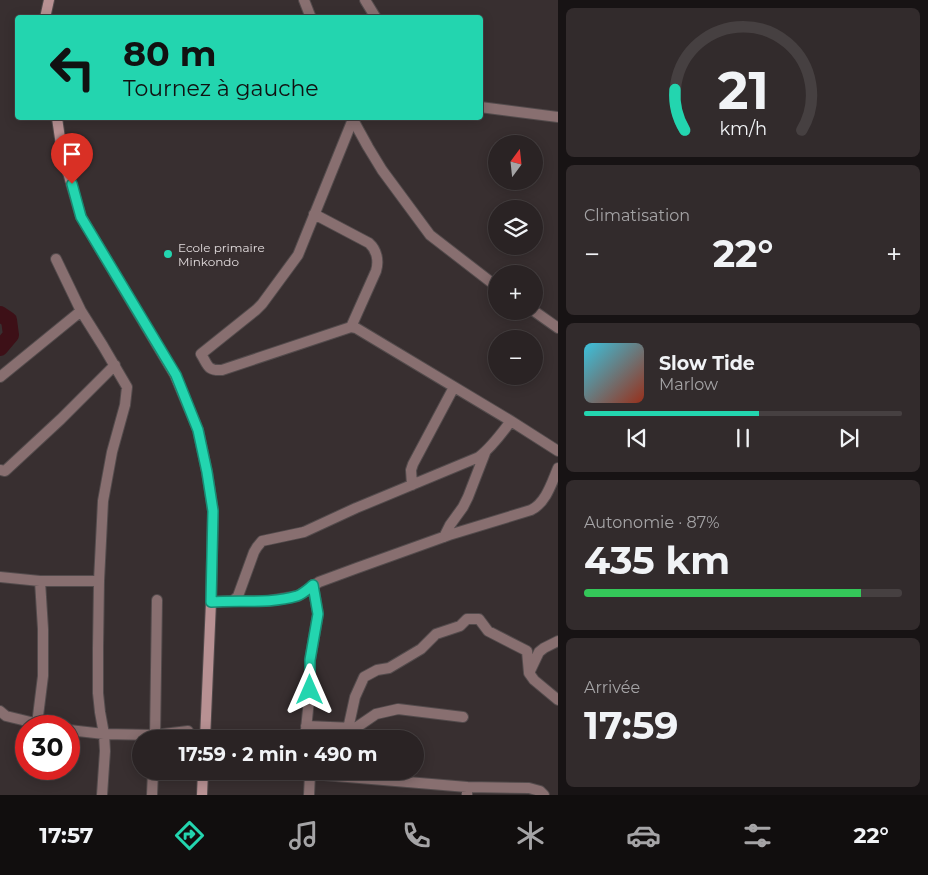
<!DOCTYPE html>
<html lang="fr">
<head>
<meta charset="utf-8">
<style>
	:root { --surface:#2a2324; --page:#322b2c; --text:#f1f3f6; --muted:#a5a4a6; --line:#464041; --accent:#23d5af }
	body { margin:0; font-family:Montserrat,sans-serif; background:var(--page); color:var(--text); height:100vh; display:flex; flex-direction:column; font-size:19px; white-space:nowrap }
	* { box-sizing:border-box; margin:0 }
	p { font-size:16px; color:var(--muted) }
	.icon { flex:none; width:28px; height:28px; fill:none; stroke:currentColor; stroke-width:2; stroke-linecap:round; stroke-linejoin:round }
	.map { position:relative; flex:1; overflow:hidden }
	.panel { display:flex; flex-direction:column; gap:8px; padding:8px; background:#171314; width:370px }
	.panel>* { flex:none }
	.top-card { position:absolute; left:15px; top:15px; width:468px; height:105px; border-radius:5px; box-shadow:0 2px 12px #0003,0 0 0 1px var(--line); background:#23d5af; color:#111; overflow:hidden }
	.needle { width:32px; rotate:15deg }
	.fabs { position:absolute; left:488px; top:135px; display:grid; gap:10px }
	.fabs a { display:grid; place-items:center; width:55px; height:55px; border-radius:50%; background:var(--surface); box-shadow:0 2px 12px #0003,0 0 0 1px var(--line); font-size:25px }
	.speed { position:absolute; left:15px; top:715px; display:flex; gap:10px; font-size:25px; font-weight:700; text-align:center }
	.speed>* { display:grid; place-content:center; width:65px; height:65px; border-radius:50%; background:var(--surface); box-shadow:0 2px 12px #0003,0 0 0 1px var(--line); line-height:1 }
	.speed .limit { border:8px solid #d22; background:#fff; color:#111 }
	.pin { position:absolute; display:grid; place-items:center; width:42px; height:42px; color:#fff; margin:-51px -21px; border-radius:50% 50% 50% 0; rotate:-45deg; box-shadow:0 0 5px #0007 }
	.pin .icon { rotate:45deg }
	.me { position:absolute; width:55px; margin:-28px; rotate:0deg; stroke-linejoin:round; filter:drop-shadow(0 0 4px #0008) }
	.turn { display:flex; align-items:center; gap:18px; height:105px; padding:0 25px; font-size:22px }
	.turn .icon { width:65px; height:65px; stroke-width:2.5 }
	.turn b { display:block; font-size:35px; line-height:42px }
	.big { font-size:38px; font-weight:700; line-height:1.1 }
	.panel .widget { flex:1; display:flex; flex-direction:column; justify-content:center; gap:8px; min-width:0; padding:0 18px; border-radius:8px; background:var(--page) }
	.panel .dial { align-items:center; gap:0 }
	.dial svg { height:130px; overflow:visible; fill:none; stroke:var(--line); stroke-width:7; stroke-linecap:round; text-anchor:middle }
	.dial text { fill:var(--text); stroke:none }
	.song { display:flex; align-items:center; gap:15px }
	.cover { width:60px; height:60px; border-radius:8px; background:linear-gradient(135deg,hsl(190 70% 55%),hsl(10 70% 35%)) }
	.played { height:5px; border-radius:2px; background:linear-gradient(90deg,var(--accent) 55%,var(--line) 55%) }
	.keys { display:flex; justify-content:space-around; direction:ltr }
	.heat { display:flex; justify-content:space-between; align-items:center; font-size:28px; direction:ltr }
	.charge { height:8px; border-radius:4px; background:linear-gradient(90deg,#34c759 87%,var(--line) 0) }
	.trip { position:absolute; left:132px; top:730px; width:292px; height:50px; border-radius:25px; background:var(--surface); box-shadow:0 2px 12px #0003,0 0 0 1px var(--line); font-weight:700; line-height:50px; text-align:center }
	.menu { display:flex; height:80px; justify-content:space-around; align-items:center; background:#110e0e; color:var(--muted) }
	.menu .icon { width:35px; height:35px }
	.menu .selected { color:var(--accent) }
	.menu b { font-size:22px; color:var(--text) }
	main { display:flex; flex:1; min-height:0 }
	.map>svg:first-child { display:block }
	.lines { fill:none; stroke-linecap:round; stroke-linejoin:round }
	.river { stroke:#3d1017; stroke-width:16 }
	.minor-casing { stroke:#534b4c; stroke-width:12 }
	.tertiary-casing { stroke:#534b4c; stroke-width:12 }
	.secondary-casing { stroke:#534b4c; stroke-width:12 }
	.minor { stroke:#886f70; stroke-width:10 }
	.tertiary { stroke:#886f70; stroke-width:10 }
	.secondary { stroke:#b89193; stroke-width:10 }
	.route-casing { stroke:#178a72; stroke-width:12 }
	.route { stroke:#23d5af; stroke-width:9 }
	.poi-dot { fill:#23d5af; stroke:#382f30; stroke-width:2 }
	.labels { text-anchor:middle; dominant-baseline:central; stroke-width:5; stroke-linejoin:round; paint-order:stroke }
	.poi-label { font-size:12px; fill:#e1dbdc; stroke:#382f30; text-anchor:start }
</style>
</head>
<body>
<main>
<div class="map">
<svg width="558" height="795" viewBox="0 0 558 795">
	<rect width="100%" height="100%" fill="#382f30"/>
	<g class="lines">
		<!-- river -->
		<path class="river" d="M0 314 9 320 11 335 0 348"/>
		<!-- minor casing -->
		<g class="minor-casing">
			<path id="minor" d="M365 0 376 18
				M480 107 558 117
				M353 119 298 255 262 304 256 310 201 354C208 365 207 371 222 370L351 327 356 328 511 421 558 451
				M314 214 369 243C377 250 379 261 376 271L351 327
				M81 311 103 346 127 387 125 405 112 452 103 501 99 581 98 648V693L100 712 104 734 105 751 102 795
				M0 377 81 311 56 259
				M0 470 5 471 6 470 61 419 115 365
				M412 485 411 470 413 464 454 387
				M444 537 450 525 463 507 468 497 485 453
				M0 577 40 581
				M233 601H268L298 596 319 582 357 568 449 535 531 510C546 503 552 482 558 468
				M211 602 233 601 238 596 254 552 257 547 262 541 304 532 356 508 479 457C492 447 501 434 511 421
				M558 641 544 648 539 652 529 673 534 680 558 700
				M0 711 6 716 47 726
				M37 724 43 676V629L40 581H99
				M306 726 353 728 357 727 376 714 398 709 463 717
				M348 729 355 697 364 677 377 670 389 668 421 649 436 634 460 626 467 619H479L488 631 527 651 529 673
				M69 730 104 734 155 735 188 731
				M155 739 157 600
				M305 739 310 690V660L318 614 313 585
				M300 771V773L467 787V795
				M467 787 529 788 540 791 544 795
				M152 795 153 771
				M309 795 310 774"/>
		</g>
		<!-- tertiary casing -->
		<g class="tertiary-casing">
			<path id="tertiary" d="M304 0 311 18
				M352 118 368 147 382 170 430 235 496 286
				M534 311 558 328"/>
		</g>
		<!-- secondary casing -->
		<g class="secondary-casing">
			<path id="secondary" d="M45 18 49 0
				M57 118 62 152 81 217 175 375 198 430 207 472 213 511 211 602 205 739
				M202 795 203 771"/>
		</g>
		<!-- minor -->
		<use href="#minor" class="minor"/>
		<!-- tertiary -->
		<use href="#tertiary" class="tertiary"/>
		<!-- secondary -->
		<use href="#secondary" class="secondary"/>
	</g>
	<g class="lines">
		<!-- route casing -->
		<g class="route-casing">
			<path id="route" d="M72 184 81 217 176 375 198 430 207 472 213 511 211 602C238 600 271 604 297 596 303 594 308 589 313 585L318 614 310 660V690"/>
		</g>
		<!-- route -->
		<use href="#route" class="route"/>
	</g>
	<!-- markers -->
	<circle class="poi-dot" cx="168" cy="254" r="5"/>
	<g class="labels">
		<!-- poi labels -->
		<g class="poi-label">
			<text x="178" y="247">Ecole primaire<tspan x="178" dy="14">Minkondo</tspan></text>
		</g>
	</g>
</svg>
<div class="fabs">
<a><svg class="needle" viewBox="-14 -14 28 28"><path d="M0-13l5 13h-10z" fill="#e53935"/><path d="M0 13l5-13h-10z" fill="#a5a4a6"/></svg></a>
<a><svg class="icon" aria-label="layers" viewBox="0 0 24 24"><path d="M12 4l9 5-9 5-9-5zM3 14l9 5 9-5"/></svg></a>
<a>+</a>
<a>−</a>
</div>
<div class="speed"><div class="limit">30</div></div>
<div class="pin" style="left:72px;top:184px;background:#d93025"><svg class="icon" aria-label="arrive" viewBox="0 0 24 24"><path d="M6 21V4h12l-3 4 3 4H6"/></svg></div>
<svg class="me" style="left:310px;top:690px" viewBox="-20 -20 40 40"><path d="M0-17L14 15 0 8-14 15z" fill="#23d5af" stroke="#fff" stroke-width="4"/></svg>
<div class="trip">17:59 · 2 min · 490 m</div>
<div class="top-card">
<div class="turn"><svg class="icon" aria-label="left" viewBox="0 0 24 24"><path d="M17 20v-9H6M10 6l-5 5 5 5"/></svg><div><b>80 m</b>Tournez à gauche</div></div>
</div>
</div>
<section class="panel">
<div class="widget dial"><svg viewBox="0 0 100 80">
<path d="M14 69A42 42 0 1 1 86 69"/>
<path d="M14 69A42 42 0 0 1 8 44" stroke="#23d5af"/>
<text x="50" y="56" font-size="32" font-weight="700">21</text>
<text x="50" y="72" font-size="11">km/h</text>
</svg></div>
<div class="widget"><p>Climatisation</p>
<div class="heat"><a>−</a><b class="big">22°</b><a>+</a></div>
</div>
<div class="widget">
<div class="song"><i class="cover"></i><div><b>Slow Tide</b><p>Marlow</p></div></div>
<div class="played"></div>
<div class="keys"><svg class="icon" aria-label="previous" viewBox="0 0 24 24"><path d="M18 5L8 12l10 7zM5 5v14"/></svg><svg class="icon" aria-label="pause" viewBox="0 0 24 24"><path d="M8 5v14M16 5v14"/></svg><svg class="icon" aria-label="next" viewBox="0 0 24 24"><path d="M6 5l10 7-10 7zM19 5v14"/></svg></div>
</div>
<div class="widget"><p>Autonomie · 87%</p><b class="big">435 km</b><div class="charge"></div></div>
<div class="widget"><p>Arrivée</p><b class="big">17:59</b></div>
</section>
</main>
<nav class="menu">
<b>17:57</b>
<svg class="icon selected" aria-label="directions" viewBox="0 0 24 24"><path d="M12 3l9 9-9 9-9-9zM9 14v-3h6M13 9l2 2-2 2"/></svg>
<svg class="icon" aria-label="music" viewBox="0 0 24 24"><path d="M9 18V5l10-2v13"/><circle cx="6" cy="18" r="3"/><circle cx="16" cy="16" r="3"/></svg>
<svg class="icon" aria-label="phone" viewBox="0 0 24 24"><path d="M5 4h4l2 5-3 2q2 4 5 5l2-3 5 2v4C11 20 4 13 5 4z"/></svg>
<svg class="icon" aria-label="climate" viewBox="0 0 24 24"><path d="M12 3v18M4 7l16 10M4 17L20 7"/></svg>
<svg class="icon" aria-label="car" viewBox="0 0 24 24"><path d="M5 17H2v-5l4-1 3-4h7l3 4 3 1v5h-3M9 17h6M6 11h13"/><circle cx="7" cy="17" r="2"/><circle cx="17" cy="17" r="2"/></svg>
<svg class="icon" aria-label="filters" viewBox="0 0 24 24"><path d="M4 7h16M4 17h16"/><circle cx="9" cy="7" r="2"/><circle cx="15" cy="17" r="2"/></svg>
<b>22°</b>
</nav>
</body>
</html>
